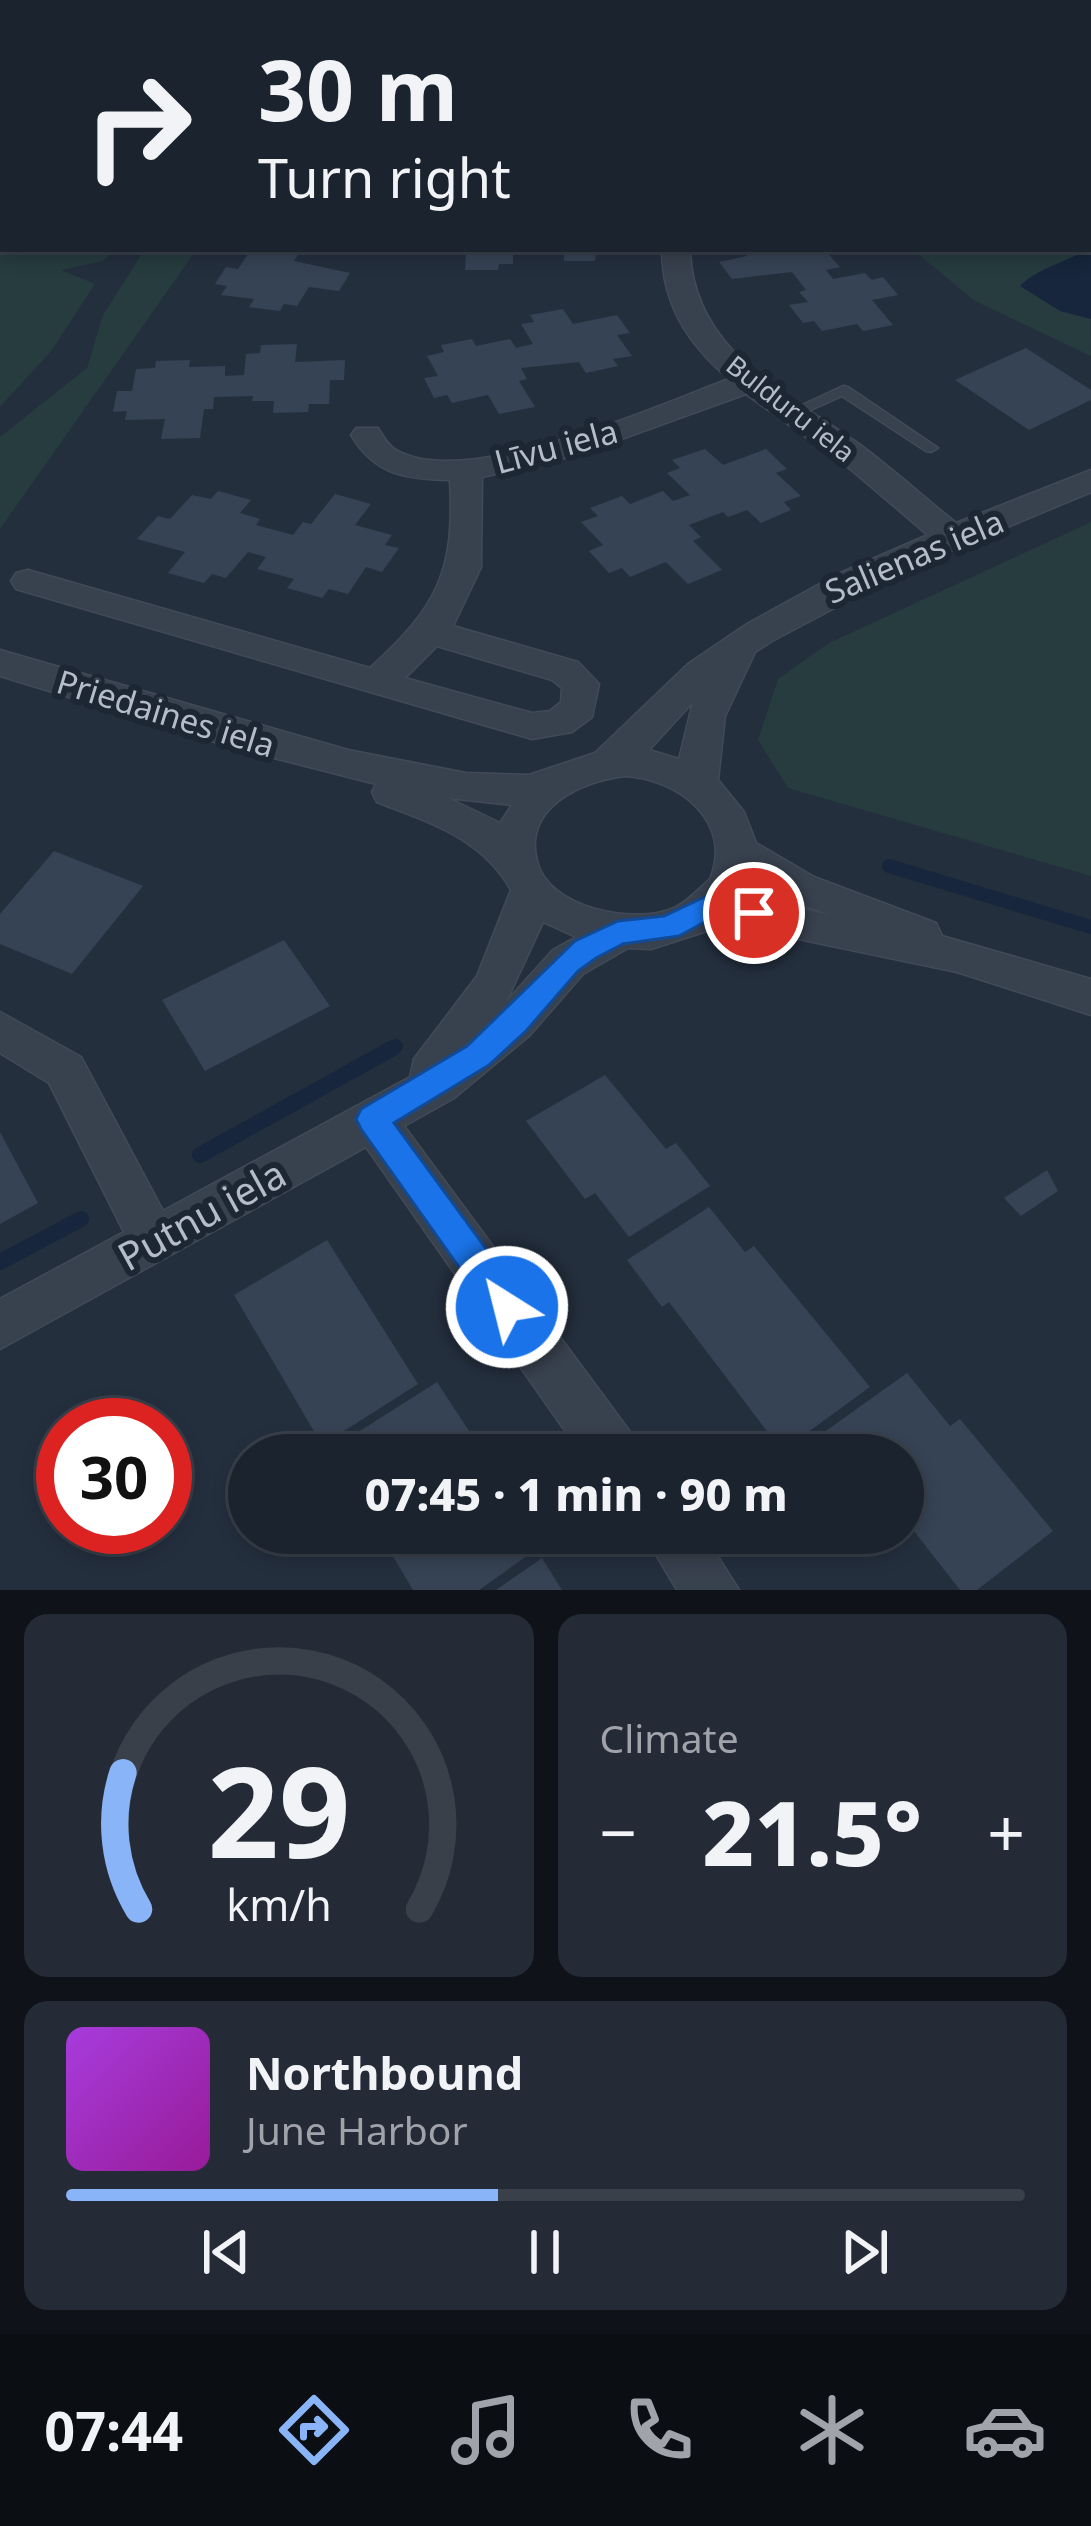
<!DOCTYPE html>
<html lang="en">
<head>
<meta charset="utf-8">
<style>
	:root { --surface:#1b232e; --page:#242b36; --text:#f1f3f6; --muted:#a0a4aa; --line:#39404a; --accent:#8ab4f8 }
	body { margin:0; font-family:"Noto Sans",sans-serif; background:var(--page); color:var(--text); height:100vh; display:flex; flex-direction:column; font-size:45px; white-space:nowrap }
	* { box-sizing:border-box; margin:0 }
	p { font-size:39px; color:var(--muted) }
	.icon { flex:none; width:66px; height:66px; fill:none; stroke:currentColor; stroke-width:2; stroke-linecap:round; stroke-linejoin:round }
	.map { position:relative; height:1590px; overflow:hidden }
	.drawer { display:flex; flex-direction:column; gap:24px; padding:24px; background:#0f1319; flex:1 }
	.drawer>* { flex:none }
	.guide { position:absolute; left:0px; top:0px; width:1092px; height:252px; box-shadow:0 6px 18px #0003,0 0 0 3px var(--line); background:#1b232e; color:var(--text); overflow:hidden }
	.speed { position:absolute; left:36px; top:1398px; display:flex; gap:24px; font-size:60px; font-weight:700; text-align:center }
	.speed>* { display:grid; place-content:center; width:156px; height:156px; border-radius:50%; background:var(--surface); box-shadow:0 6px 18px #0003,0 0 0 3px var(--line); line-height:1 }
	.speed .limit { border:18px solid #d22; background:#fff; color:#111 }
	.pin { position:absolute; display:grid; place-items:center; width:102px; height:102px; color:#fff; margin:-51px; border:6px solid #fff; border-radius:50%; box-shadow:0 3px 12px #0007 }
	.me { position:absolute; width:132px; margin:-66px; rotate:324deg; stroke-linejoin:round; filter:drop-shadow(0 0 9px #0008) }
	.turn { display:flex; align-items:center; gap:42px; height:252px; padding:0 60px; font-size:54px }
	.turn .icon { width:156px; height:156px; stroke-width:2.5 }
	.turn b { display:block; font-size:84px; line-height:102px }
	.big { font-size:90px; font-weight:800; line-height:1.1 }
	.drawer .tile { flex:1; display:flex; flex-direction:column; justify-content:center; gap:18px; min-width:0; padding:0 42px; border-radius:24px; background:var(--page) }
	.drawer .dial { align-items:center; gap:0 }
	.dial svg { height:312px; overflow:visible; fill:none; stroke:var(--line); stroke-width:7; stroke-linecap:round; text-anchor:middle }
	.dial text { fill:var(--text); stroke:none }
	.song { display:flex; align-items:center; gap:36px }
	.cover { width:144px; height:144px; border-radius:18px; background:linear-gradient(135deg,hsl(280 70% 55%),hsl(300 70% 35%)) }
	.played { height:12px; border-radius:6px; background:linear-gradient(90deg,var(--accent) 45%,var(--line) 45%) }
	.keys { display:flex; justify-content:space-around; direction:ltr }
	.heat { display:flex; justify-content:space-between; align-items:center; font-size:66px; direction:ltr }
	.drawer .tiles { flex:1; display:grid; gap:24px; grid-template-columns:1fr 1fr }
	.tile:last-child { grid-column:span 2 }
	.trip { position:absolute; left:228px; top:1434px; width:696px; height:120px; border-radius:60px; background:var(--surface); box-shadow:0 6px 18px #0003,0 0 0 3px var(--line); font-weight:800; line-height:120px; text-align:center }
	.tabs { display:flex; height:192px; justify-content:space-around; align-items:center; background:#0b0e12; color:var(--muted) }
	.tabs .icon { width:84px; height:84px }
	.tabs .current { color:var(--accent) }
	.tabs b { font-size:54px; color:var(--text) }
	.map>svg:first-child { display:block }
	.green { fill:#263c3f }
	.water { fill:#17263c }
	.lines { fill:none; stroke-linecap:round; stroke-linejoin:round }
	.stream-far1 { stroke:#17263c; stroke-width:14 }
	.stream { stroke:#17263c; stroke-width:16 }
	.building { fill:#364354 }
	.lane-casing { stroke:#414a57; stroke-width:3 }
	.street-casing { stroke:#414a57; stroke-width:3 }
	.lane { fill:#38414e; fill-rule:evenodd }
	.street { fill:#38414e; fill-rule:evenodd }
	.route { fill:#1a73e8; stroke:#114b97; stroke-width:3 }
	.labels { text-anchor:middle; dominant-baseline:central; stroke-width:12; stroke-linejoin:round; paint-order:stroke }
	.far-street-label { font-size:27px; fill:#b4bcc9; stroke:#1d2633 }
	.street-label { font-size:33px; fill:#b4bcc9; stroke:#1d2633 }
	.near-street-label { font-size:39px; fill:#b4bcc9; stroke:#1d2633 }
</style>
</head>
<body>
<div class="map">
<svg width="1091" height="1590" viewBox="0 0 1091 1590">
	<rect width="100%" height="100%" fill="#242f3e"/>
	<!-- green -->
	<path class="green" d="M0 0 82 3H3V249H114L103 261 61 270 95 284 52 350 0 407Z
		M1089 190 1091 356 975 301 912 249H1089Z
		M145 249H197L0 529V437L87 368 103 315Z
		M1091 522V876L788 788 758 740 778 679 829 643Z"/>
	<!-- water -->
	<path class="water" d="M1091 247V319L1060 311 1020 286C1038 267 1069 262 1091 247Z"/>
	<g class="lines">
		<!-- stream-far1 -->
		<path class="stream-far1" d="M889 866 1091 927
			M387 1051 396 1046"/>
		<!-- stream -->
		<path class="stream" d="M200 1155 393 1048
			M0 1262 81 1219"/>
	</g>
	<!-- building -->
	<path class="building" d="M268 249H302L294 261 350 273 339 291 309 287 297 306 284 304 280 311 249 307 254 299 221 295 227 286 215 284 226 267 238 269 250 251 265 253Z
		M422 249H513V264H499L498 270H465L466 255H421Z
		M531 249H612V255L596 254 595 261H564V254H530Z
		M741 249H824L840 267 826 270 833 279 865 273 872 280 883 277 898 295 872 300 893 325 863 331 857 324 822 331 814 321 803 323 789 305 808 302 799 292 806 290 792 272 732 279 719 262 747 256Z
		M563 309 573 324 617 315 630 333 617 335 632 356 613 359 618 366 586 373 579 362 521 368 527 379 519 381 535 407 499 414 488 395 452 403 447 395 434 398 424 378 438 376 427 356 444 352 441 345 472 339 476 346 510 339 516 348 533 344 521 324 534 322 530 315Z
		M297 344 295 362 345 360 344 380H330L329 404H309L308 412 273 413 274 401H252L253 396 214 397 213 409H204L200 438 161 439 165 419 125 420 127 411 113 412 117 391H132L136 369 155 368 156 361 190 360 189 367 225 366V376L244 375 246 354 260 353 261 345Z
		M1026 348 1091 390V400L1029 430 955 380Z
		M705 449 723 465 766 449 787 469 776 473 801 496 784 502 791 510 761 523 747 510 728 517 723 512 689 525 701 537 693 541 722 570 688 584 666 562 630 577 622 568 609 573 589 551 603 545 581 522 598 516 590 508 622 496 630 504 663 491 673 501 690 495 667 473 680 468 672 460Z
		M218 491 251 500 240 513 260 519 256 525 293 535 303 522 311 524 335 494 371 504 355 525 392 535 385 545 399 548 382 572 366 567 348 594 329 589 322 598 287 588 294 579 257 569 266 557 248 552 226 578 212 574 204 583 168 573 185 552 137 539 158 516 170 519 192 495 211 499Z
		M54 851 143 886 72 974 0 944V914Z
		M284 940 330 1006 205 1071 162 1000Z
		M605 1075 666 1149 676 1143 710 1186 629 1237 595 1193 585 1199 526 1121Z
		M0 1132 38 1203 0 1224Z
		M1047 1170 1058 1191 1021 1216 1004 1198Z
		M709 1207 745 1252 754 1246 870 1387 782 1451 669 1302 662 1307 627 1260Z
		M327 1240 418 1384 322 1445 234 1295Z
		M907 1373 950 1426 960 1419 1053 1531 977 1590H960L903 1517V1455H840L823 1433Z
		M437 1382 471 1434 460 1442 468 1455H348L341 1443Z
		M379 1533H518L531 1553 479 1590H413Z
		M542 1558 562 1590H496Z"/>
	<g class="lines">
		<!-- lane casing -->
		<g class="lane-casing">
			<path id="lane" d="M843 386 848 387 938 448 931 452 926 451 842 396 795 417H785L783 414Z"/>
		</g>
		<!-- street casing -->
		<g class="street-casing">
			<path id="street" d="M760 0H782L784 3H762Z
				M1089 20 1091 21V35L1089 34Z
				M662 249H690C692 352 789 394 863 447 895 471 925 498 956 523L1091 470V492L910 568 772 641 755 652 725 716 718 780 744 812 756 843 814 877 936 923 942 936 1091 979V1015L957 972 716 922 707 931 651 949 628 948 583 974 530 1035 454 1098 404 1126 633 1436 640 1455H582L366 1147 0 1349V1299L124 1232 49 1083 0 1053V1012L81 1057 163 1211 410 1077 414 1059 477 976 511 890C482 838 430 823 377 802L372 792 376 784 231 747 0 676V650L348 750 466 773 529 775 595 753 688 664 747 624 838 574 928 535 848 467 746 394 577 455 482 477 481 567 453 626 578 662 599 684 592 717 572 732 532 739 16 589 11 581 16 573 28 570 370 668C438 606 455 572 450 480 405 479 375 475 351 435L356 428H378C383 436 388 446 396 450 465 491 657 406 729 379 688 344 662 304 662 249ZM437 646 552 680 562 688 561 702 550 711 532 713 405 678ZM693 702 679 759 649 750ZM625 776C678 779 734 821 710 879 699 889 687 902 674 908 635 925 548 909 537 861 523 807 582 781 625 776ZM448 798 512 805 500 823ZM751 879 786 899 831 915 742 896ZM543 922 576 937 553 950 506 1002Z
				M643 1533H703L739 1590H677Z"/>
		</g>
		<!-- lane -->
		<use href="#lane" class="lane"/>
		<!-- street -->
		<use href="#street" class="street"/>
	</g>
	<!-- route -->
	<path class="route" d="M711 894 765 905 769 913 765 921 754 925 714 917 679 936 623 944 596 958 578 971 526 1031 489 1065 394 1123 520 1295 525 1307 520 1318 507 1323 495 1318 361 1129 356 1119 361 1109 467 1046 575 941 618 921 664 916Z"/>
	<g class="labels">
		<!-- far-street labels -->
		<g class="far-street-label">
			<text transform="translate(791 408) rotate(38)">Bulduru iela</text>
		</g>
		<!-- street labels -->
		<g class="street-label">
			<text transform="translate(556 446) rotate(-15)">Līvu iela</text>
			<text transform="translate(914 556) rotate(-23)">Salienas iela</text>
			<text transform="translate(166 713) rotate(17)">Priedaines iela</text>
		</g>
		<!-- near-street labels -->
		<g class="near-street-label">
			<text transform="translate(201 1214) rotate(-29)">Putnu iela</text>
		</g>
	</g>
</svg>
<div class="speed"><div class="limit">30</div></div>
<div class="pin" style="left:754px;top:913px;background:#d93025"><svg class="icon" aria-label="arrive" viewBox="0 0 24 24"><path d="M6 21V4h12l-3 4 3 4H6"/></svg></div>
<svg class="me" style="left:507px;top:1307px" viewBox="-20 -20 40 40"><circle r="17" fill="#1a73e8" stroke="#fff" stroke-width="3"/><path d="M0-11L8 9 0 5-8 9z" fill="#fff"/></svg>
<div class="trip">07:45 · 1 min · 90 m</div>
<div class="guide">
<div class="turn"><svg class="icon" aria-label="right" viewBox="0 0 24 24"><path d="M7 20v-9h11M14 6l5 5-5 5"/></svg><div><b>30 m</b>Turn right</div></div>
</div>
</div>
<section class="drawer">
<div class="tiles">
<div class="tile dial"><svg viewBox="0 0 100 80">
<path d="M14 69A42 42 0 1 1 86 69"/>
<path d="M14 69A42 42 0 0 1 10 34" stroke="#8ab4f8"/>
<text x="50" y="56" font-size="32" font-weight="700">29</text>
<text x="50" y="72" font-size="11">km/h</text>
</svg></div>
<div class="tile"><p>Climate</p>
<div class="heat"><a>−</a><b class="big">21.5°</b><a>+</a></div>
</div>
<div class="tile">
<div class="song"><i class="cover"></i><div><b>Northbound</b><p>June Harbor</p></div></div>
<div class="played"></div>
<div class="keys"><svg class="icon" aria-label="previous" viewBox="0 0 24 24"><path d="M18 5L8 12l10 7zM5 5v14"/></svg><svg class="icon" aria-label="pause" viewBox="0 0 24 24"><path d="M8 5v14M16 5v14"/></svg><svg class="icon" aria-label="next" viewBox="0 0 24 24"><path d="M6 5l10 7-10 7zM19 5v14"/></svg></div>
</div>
</div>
</section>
<nav class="tabs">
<b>07:44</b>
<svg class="icon current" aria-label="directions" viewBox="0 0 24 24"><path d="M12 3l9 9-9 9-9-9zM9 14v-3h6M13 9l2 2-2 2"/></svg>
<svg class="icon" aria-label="music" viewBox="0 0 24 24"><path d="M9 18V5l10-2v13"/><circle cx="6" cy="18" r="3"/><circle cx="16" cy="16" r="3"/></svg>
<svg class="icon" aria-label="phone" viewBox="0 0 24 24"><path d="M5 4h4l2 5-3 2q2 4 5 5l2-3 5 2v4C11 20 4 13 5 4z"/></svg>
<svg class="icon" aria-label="climate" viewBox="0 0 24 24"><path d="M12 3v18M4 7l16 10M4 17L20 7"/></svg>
<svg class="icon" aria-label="car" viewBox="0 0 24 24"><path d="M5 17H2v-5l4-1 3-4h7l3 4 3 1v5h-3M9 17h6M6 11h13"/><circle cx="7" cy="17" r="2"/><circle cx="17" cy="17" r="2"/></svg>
</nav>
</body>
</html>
